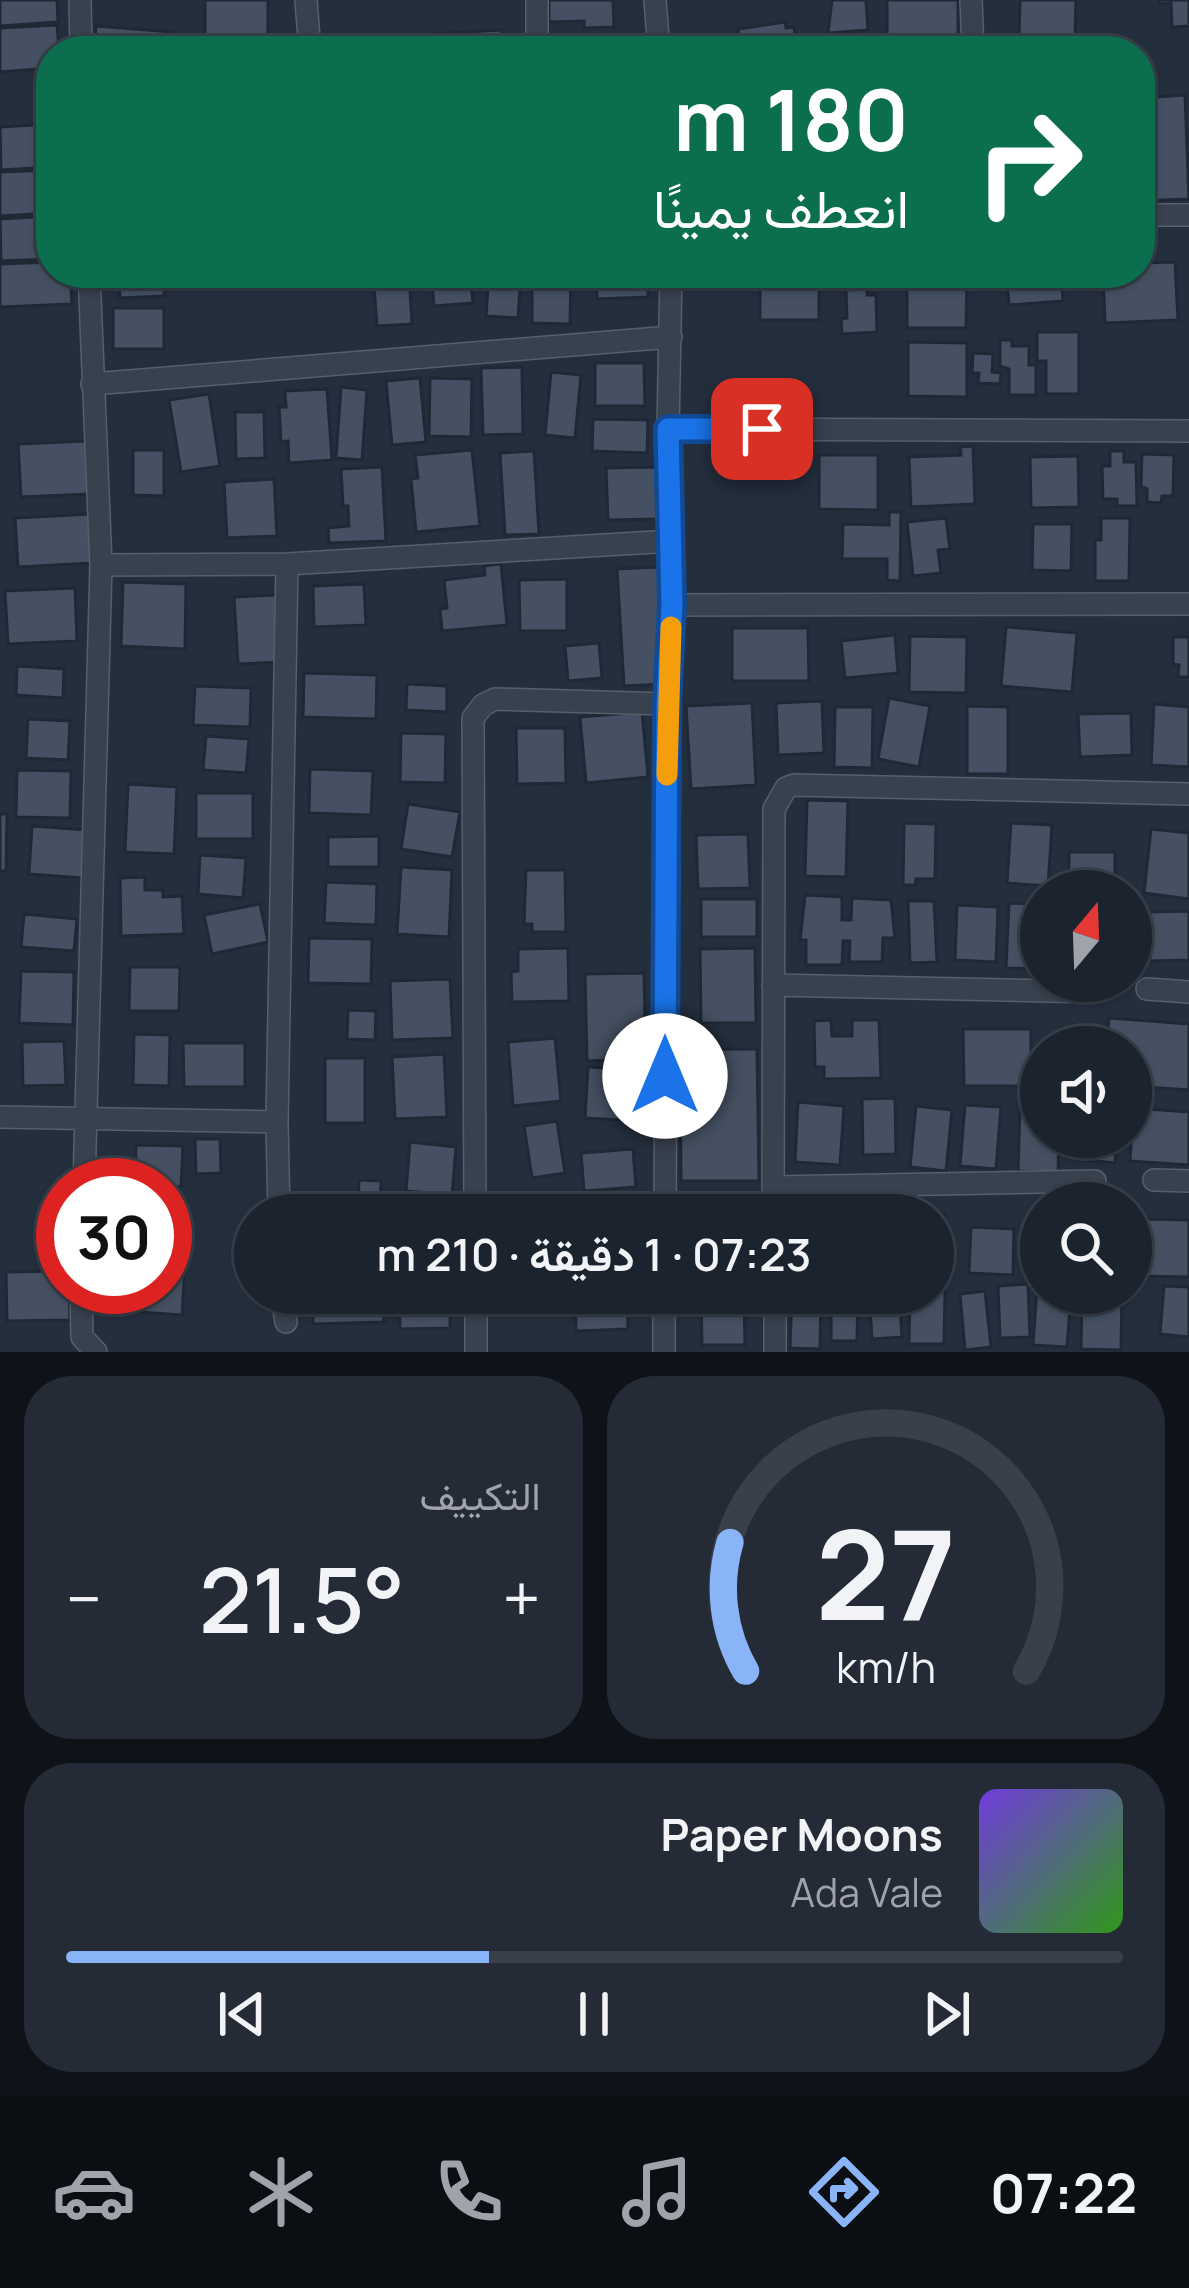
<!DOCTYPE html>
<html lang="ar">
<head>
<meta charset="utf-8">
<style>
	:root { --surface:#1b232e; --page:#242b36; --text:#f1f3f6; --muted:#a0a4aa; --line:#39404a; --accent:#8ab4f8 }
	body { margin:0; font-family:Manrope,Vazirmatn,sans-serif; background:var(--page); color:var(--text); direction:rtl; height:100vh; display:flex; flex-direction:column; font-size:45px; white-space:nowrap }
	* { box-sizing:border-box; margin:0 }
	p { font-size:39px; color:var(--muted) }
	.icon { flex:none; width:66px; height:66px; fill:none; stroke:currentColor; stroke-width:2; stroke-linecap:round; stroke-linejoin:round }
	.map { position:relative; height:1352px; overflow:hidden; direction:ltr }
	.details { display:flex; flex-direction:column; gap:24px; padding:24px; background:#0f1319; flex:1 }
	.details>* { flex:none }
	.hud { position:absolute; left:36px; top:36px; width:1119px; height:252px; border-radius:48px; box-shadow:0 3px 9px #0004,0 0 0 3px var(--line); direction:rtl; background:#0b6e4f; color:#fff; overflow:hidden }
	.needle { width:78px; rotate:19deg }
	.tools { position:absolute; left:1020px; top:870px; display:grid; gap:24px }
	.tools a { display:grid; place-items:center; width:132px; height:132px; border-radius:50%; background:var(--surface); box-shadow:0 3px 9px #0004,0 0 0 3px var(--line); font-size:60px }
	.speed { position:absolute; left:36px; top:1158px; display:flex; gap:24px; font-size:60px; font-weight:700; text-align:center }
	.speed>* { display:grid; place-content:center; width:156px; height:156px; border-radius:50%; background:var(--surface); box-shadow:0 3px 9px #0004,0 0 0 3px var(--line); line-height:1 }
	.speed .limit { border:18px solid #d22; background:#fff; color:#111 }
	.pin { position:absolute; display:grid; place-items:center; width:102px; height:102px; color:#fff; margin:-51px; border-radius:24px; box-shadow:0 6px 18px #0006 }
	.me { position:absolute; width:132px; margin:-66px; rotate:0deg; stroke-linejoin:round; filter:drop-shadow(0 0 9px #0008) }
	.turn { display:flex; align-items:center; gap:42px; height:252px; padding:0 48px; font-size:54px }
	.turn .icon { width:156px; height:156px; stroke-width:2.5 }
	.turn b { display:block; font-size:84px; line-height:102px }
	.big { font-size:90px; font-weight:600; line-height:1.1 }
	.details .tile { flex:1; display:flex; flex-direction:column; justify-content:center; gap:18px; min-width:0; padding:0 42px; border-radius:48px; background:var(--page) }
	.details .dial { align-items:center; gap:0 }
	.dial svg { height:312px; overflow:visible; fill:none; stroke:var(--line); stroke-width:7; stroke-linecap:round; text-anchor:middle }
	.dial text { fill:var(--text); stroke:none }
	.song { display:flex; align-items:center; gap:36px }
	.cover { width:144px; height:144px; border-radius:18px; background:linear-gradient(135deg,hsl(260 70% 55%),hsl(110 70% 35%)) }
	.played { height:12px; border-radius:6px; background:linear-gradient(90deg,var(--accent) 40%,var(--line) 40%) }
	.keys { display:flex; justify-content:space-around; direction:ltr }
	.heat { display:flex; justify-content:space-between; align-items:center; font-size:66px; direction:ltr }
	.details .tiles { flex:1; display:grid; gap:24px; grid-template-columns:1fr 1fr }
	.tile:last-child { grid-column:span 2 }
	.trip { position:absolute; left:234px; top:1194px; width:720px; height:120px; border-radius:60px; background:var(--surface); box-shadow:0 3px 9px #0004,0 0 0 3px var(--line); font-weight:600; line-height:120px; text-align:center; direction:rtl }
	.menu { display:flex; height:192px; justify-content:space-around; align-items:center; background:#0b0e12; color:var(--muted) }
	.menu .icon { width:84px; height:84px }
	.menu .current { color:var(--accent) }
	.menu b { font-size:54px; color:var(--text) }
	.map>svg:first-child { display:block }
	.building { fill:#455162; stroke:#1f2835; stroke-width:3 }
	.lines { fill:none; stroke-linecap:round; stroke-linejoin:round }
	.minor-casing { stroke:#565f6c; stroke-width:24 }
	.minor { stroke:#38414e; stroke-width:21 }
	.route-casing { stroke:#114b97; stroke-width:30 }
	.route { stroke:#1a73e8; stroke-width:21 }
	.slow { stroke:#f59e0b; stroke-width:21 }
</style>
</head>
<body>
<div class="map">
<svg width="1189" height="1352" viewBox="0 0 1189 1352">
	<rect width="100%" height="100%" fill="#242f3e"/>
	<!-- building -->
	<path class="building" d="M0 0H57L58 22 0 26Z
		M205 0H268V45H205Z
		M549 0H613L614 27 584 28V21L549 22Z
		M832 0H866L868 30 828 33Z
		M887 0H958V37L887 36Z
		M1020 0H1076L1075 38 1019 36Z
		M1159 0H1189V26L1172 27 1171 3 1159 4Z
		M785 22 786 28 794 27 796 43 814 41 815 51H734V47L740 46 738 29Z
		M57 25 59 51H51V68L0 72V28Z
		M96 26 172 32 171 51H94Z
		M501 30 503 51H434L433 34Z
		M599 36 600 51H561L560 39Z
		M1185 95 1189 199 1140 201V98Z
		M51 124V167L1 170 0 127Z
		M51 170V213L0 216V172Z
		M51 216V259L1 261 0 219Z
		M51 262V273H70L72 304 0 307V264Z
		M1175 262 1178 320 1105 323 1103 273H1140V263Z
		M119 273H164V296L120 298Z
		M373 273H409L412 324 377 326Z
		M431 273H470L473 303 434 306Z
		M489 273H521L518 318 486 316Z
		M532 273H571L570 324 532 323Z
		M596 273H648V297L597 299Z
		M760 273H819V320H760Z
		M907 273 967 274 966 328H907Z
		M1006 273H1061L1063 301 1009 305Z
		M867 289V295H876L877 332 842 334 841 319 847 318 846 290Z
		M113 308H164V349H113Z
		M1037 332H1079V394H1046V361H1037Z
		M1000 340H1012V346H1029V365H1036V395H1009V369L1000 366Z
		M908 342 967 343V397L908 396Z
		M973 353 993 354 992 372 1001 373 1000 384 978 383 979 373H972Z
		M595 363H644L645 406H595Z
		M522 367 523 434 483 435 481 368Z
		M551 372 581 375 575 438 545 435Z
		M420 378 426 442 392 445 386 381Z
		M430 378 472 379 471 437 429 436Z
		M341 387 367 390 362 460 336 458Z
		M327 389 332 460 289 463 288 441 281 442 279 407H286L285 391Z
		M209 394 220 466 181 472 169 400Z
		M235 412H264L265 458 236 459Z
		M593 419 648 420 647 453 592 451Z
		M87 441 90 494 21 497 18 444Z
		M973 446 975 504 911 507 909 457 961 455 960 447Z
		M133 450H164V496L133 495Z
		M472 450 480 526 416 532 411 479 418 478 415 455Z
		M534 451 539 534 505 535 500 453Z
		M1110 451H1124V462H1136L1137 506H1117V499H1103L1102 466H1110Z
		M1142 454 1174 455 1173 496H1162L1161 503 1147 502V489L1141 486Z
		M819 455H878V510L819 509Z
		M1078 456 1079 507 1031 508 1030 457Z
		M382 467 386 541 329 543 328 528 349 526 348 506H343L341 469Z
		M656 467 657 519 608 520 606 468Z
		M274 479 277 536 227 538 224 482Z
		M889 512H901L900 581 887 580V559H842L843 524 889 525Z
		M91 514 93 563 18 567 15 518Z
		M946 518 950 549 938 550 941 573 913 576 907 522Z
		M1101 518H1130L1129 581H1095V540H1101Z
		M1033 524H1072L1071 571 1032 570Z
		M501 564 507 625 442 631 440 609 447 608 444 580 485 575 484 566Z
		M658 567 665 684 624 686 617 569Z
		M567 579V631H520L519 580Z
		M123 582 186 584 185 649 121 646Z
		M364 584 366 625 314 627 313 586Z
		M75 588 77 641 8 644 5 591Z
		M276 595 280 662 238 664 234 597Z
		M1006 627 1077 633 1072 692 1001 686Z
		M732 628H808L809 681H732Z
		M895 635 898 673 845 678 841 641Z
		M910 636 967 637 966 693 909 692Z
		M1173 637H1189V677H1178L1179 665 1173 664Z
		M599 643 602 678 568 681 565 646Z
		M17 666 64 669 63 698 16 695Z
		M304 673 377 675 376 719 303 717Z
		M407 684 447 686V712L406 710Z
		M195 686 251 688 250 727 193 725Z
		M889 698 930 706 919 767 878 759Z
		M822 701 824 753 778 755 776 703Z
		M752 703 756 785 691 789 686 706Z
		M1154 704 1189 707V767L1151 765Z
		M967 706 1008 707V774H967Z
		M835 707H873L872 768 834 767Z
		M642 712 648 777 586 783 580 717Z
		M1131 713 1132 755 1080 757 1078 714Z
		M28 719 70 721 68 760 26 758Z
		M516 728H565L566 783 517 784Z
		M401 733 446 734 445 783 400 782Z
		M206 736 249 739 246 773 203 770Z
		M310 769 373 771 371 815 309 813Z
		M17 770 71 771 70 818 16 817Z
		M128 784 177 787 174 854 125 852Z
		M196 793H253V839H196Z
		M807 800 848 801 846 877 805 876Z
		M408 804 460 812 452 857 401 849Z
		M0 814H7L6 871H0Z
		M904 823 936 824 935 879H916L915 885H903Z
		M1011 823 1052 825 1048 886 1007 883Z
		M32 826 87 830 84 878 29 874Z
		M1151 829 1189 833V899L1144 893Z
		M748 834 750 888 698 889 696 835Z
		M379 836V867H328V837Z
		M1069 852H1115V891H1069Z
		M200 855 246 858 243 898 198 894Z
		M401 867 452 870 449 937 397 934Z
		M526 870H565L566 932H532V924H524Z
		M145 877V890H163V897L182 896 184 934 121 936 120 878Z
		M326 882 377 884 376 925 324 923Z
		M805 895 842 897V920H851L852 898 891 900 895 938H883L882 962H849L850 941H843L842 965H806V940H800Z
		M701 899H757V937H701Z
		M908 901H934L937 962 910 963Z
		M1009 903 1041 904V969L1006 968Z
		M260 904 268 942 212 954 204 915Z
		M957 905 998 907 996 962 955 960Z
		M1189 911V960L1150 961 1149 912Z
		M24 914 77 919 74 951 21 947Z
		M309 938 372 939 371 984 308 983Z
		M568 948 569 1001 512 1002 511 972 518 971V949Z
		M755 948 756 1023H701L700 949Z
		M130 967H180L179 1011H129Z
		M21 971 74 972 73 1025 19 1023Z
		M644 973 646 1059 587 1061 585 974Z
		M450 979 453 1038 392 1040 390 981Z
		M348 1010 376 1011 375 1040 347 1039Z
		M1109 1018 1189 1024V1090L1131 1086V1047H1106Z
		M831 1020 832 1036H852V1020H879L881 1078 824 1079V1067H815L814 1021Z
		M963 1029H1031V1086H964Z
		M134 1034 170 1035 169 1086 133 1085Z
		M555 1038 561 1101 513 1106 508 1042Z
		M64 1041 66 1085 23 1086 22 1042Z
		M183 1043H245V1087H184Z
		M680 1049H757L759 1181H681Z
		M444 1054 447 1117 395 1119 392 1057Z
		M325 1058H365V1123H325Z
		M588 1067 640 1070 637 1121 585 1118Z
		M895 1098 896 1154 863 1155 862 1099Z
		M798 1102 844 1106 840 1165 795 1162Z
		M965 1105 1001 1107 996 1169 960 1166Z
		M916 1106 952 1110 946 1171 910 1167Z
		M1020 1107H1041V1137H1059L1058 1172 1018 1171Z
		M1133 1108 1189 1112V1165L1130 1161Z
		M557 1121 565 1173 532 1178 524 1126Z
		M1069 1137H1117L1115 1163 1067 1158Z
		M195 1139H220L221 1173 196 1174Z
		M410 1142 456 1147 452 1195 406 1191Z
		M136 1145 183 1146 181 1187 135 1185Z
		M633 1149 636 1187 584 1191 581 1153Z
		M359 1180 381 1181 380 1210H358Z
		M753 1192 757 1215H704L702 1199Z
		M919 1213H944L945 1268H933V1215Z
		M1145 1219 1189 1220V1277L1143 1276Z
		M1026 1224H1041V1279H1026Z
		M971 1227 1014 1229 1013 1275 969 1273Z
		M165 1266 185 1267 182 1315 139 1312 141 1287H165Z
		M63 1271V1287H69L70 1320 7 1321 6 1272Z
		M1028 1284 1030 1337 1000 1338 998 1286Z
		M1164 1286 1189 1287V1337L1160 1334Z
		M1037 1288 1041 1293H1071L1067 1347 1033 1345Z
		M945 1291 944 1344H909L910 1293Z
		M985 1291 991 1347 965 1350 960 1294Z
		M312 1293H383L384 1322 313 1324Z
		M399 1293H450V1328L400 1329Z
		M575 1293H627L628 1329 576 1331Z
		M701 1293H744L745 1345H702Z
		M792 1293H821L820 1349 790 1348Z
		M831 1293H858L857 1341H831Z
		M869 1293H899L902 1337 872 1339Z
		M1082 1293H1122L1121 1350 1081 1349Z"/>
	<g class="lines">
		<!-- minor casing -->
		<g class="minor-casing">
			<path id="minor" d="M80 0 81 51
				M306 0 310 51
				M537 0V51
				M655 0 659 51
				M971 0 973 51
				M1140 215H1189
				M92 384 671 337
				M668 429 1189 431
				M101 565 287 564 672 541
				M672 605 1189 604
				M773 985 1093 992
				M1147 989 1189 992
				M0 1117 277 1122 287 564
				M277 1122 279 1215
				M1154 1180 1189 1181
				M84 1185 101 565 89 273
				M773 1187 1095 1181
				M475 1215 473 718 483 705 495 699 667 704
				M665 1215 667 704 672 605 668 429 671 273
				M773 1215 774 809 786 788 794 785 1189 794
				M81 1287 82 1337 96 1352
				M281 1293 286 1322
				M476 1293V1352
				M775 1293V1352
				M664 1352V1293"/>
		</g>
		<!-- minor -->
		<use href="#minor" class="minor"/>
	</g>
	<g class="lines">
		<!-- route casing -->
		<g class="route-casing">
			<path id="route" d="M665 1076 667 704 672 605 668 429H762"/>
		</g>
		<!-- route -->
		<use href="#route" class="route"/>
		<!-- slow -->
		<path class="slow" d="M667 775 671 627"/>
	</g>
</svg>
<div class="tools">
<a><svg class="needle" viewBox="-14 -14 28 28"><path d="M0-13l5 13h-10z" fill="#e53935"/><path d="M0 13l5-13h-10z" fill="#a0a4aa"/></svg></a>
<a><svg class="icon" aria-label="sound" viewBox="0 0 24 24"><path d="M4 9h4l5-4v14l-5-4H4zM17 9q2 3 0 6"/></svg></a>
<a><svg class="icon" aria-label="search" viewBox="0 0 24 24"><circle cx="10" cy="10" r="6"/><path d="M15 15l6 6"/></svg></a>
</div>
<div class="speed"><div class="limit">30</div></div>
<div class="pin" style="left:762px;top:429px;background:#d93025"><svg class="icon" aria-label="arrive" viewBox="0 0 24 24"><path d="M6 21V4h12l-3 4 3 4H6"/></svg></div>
<svg class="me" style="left:665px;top:1076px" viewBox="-20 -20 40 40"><circle r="19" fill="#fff"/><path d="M0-13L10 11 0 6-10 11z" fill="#1a73e8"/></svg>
<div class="trip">07:23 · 1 دقيقة · 210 m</div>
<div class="hud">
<div class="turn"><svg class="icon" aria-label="right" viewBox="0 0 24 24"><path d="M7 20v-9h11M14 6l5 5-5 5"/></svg><div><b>180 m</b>انعطف يمينًا</div></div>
</div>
</div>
<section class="details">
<div class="tiles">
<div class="tile dial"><svg viewBox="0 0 100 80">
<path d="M14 69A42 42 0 1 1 86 69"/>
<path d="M14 69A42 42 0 0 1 10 36" stroke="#8ab4f8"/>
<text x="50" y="56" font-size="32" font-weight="700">27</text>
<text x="50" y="72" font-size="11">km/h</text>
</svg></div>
<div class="tile"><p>التكييف</p>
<div class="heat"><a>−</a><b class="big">21.5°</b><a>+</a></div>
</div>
<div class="tile">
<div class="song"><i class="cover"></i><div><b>Paper Moons</b><p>Ada Vale</p></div></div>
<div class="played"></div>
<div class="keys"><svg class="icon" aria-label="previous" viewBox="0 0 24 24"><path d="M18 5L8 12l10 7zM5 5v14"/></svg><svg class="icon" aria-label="pause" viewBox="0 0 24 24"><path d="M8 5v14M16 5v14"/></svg><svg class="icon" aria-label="next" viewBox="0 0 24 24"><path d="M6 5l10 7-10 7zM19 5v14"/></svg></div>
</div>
</div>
</section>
<nav class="menu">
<b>07:22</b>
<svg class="icon current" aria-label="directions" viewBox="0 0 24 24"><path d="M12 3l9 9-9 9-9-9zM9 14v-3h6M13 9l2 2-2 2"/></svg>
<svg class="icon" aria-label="music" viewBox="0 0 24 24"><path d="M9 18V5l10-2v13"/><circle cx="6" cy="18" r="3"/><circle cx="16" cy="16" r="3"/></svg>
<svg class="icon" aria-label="phone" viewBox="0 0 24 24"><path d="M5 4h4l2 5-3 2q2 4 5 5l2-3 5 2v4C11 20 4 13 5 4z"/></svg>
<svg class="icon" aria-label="climate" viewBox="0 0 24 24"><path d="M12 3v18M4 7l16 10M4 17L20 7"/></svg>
<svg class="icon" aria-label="car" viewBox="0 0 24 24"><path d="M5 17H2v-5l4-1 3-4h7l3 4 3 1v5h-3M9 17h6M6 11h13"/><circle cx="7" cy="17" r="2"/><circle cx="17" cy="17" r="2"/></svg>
</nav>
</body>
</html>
